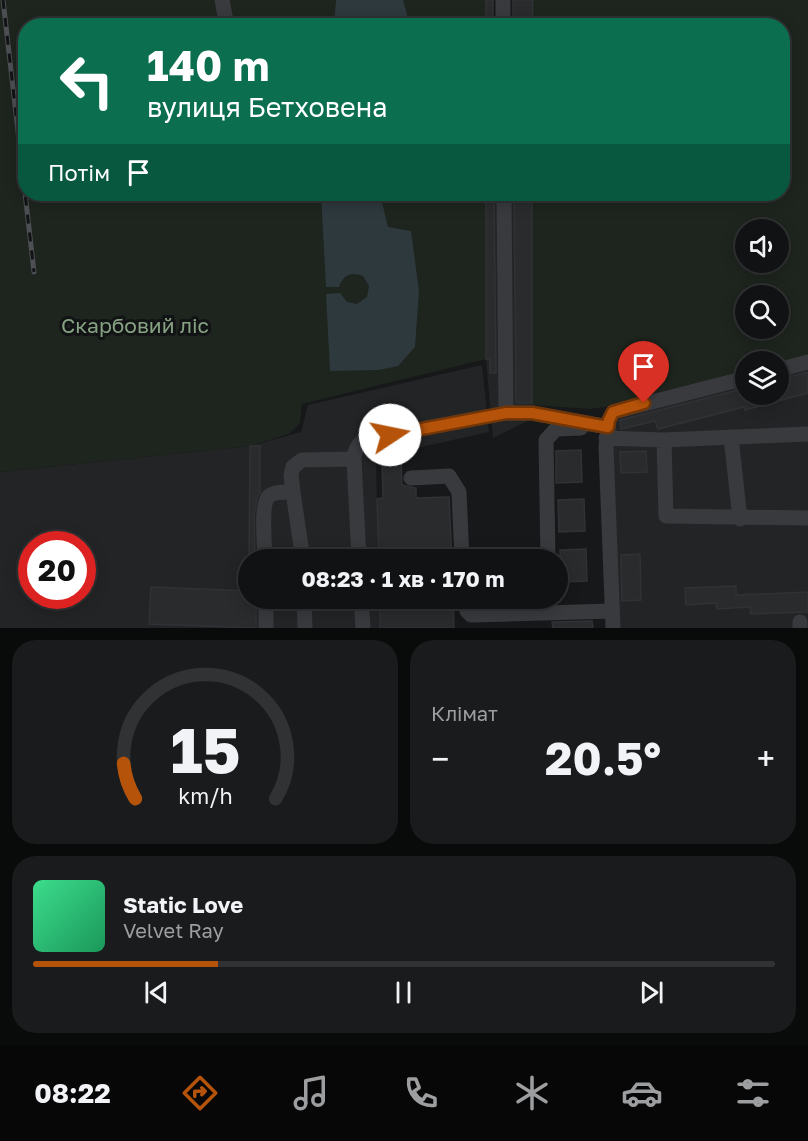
<!DOCTYPE html>
<html lang="uk">
<head>
<meta charset="utf-8">
<style>
	:root { --surface:#111213; --page:#1a1b1c; --text:#f1f3f6; --muted:#9c9ea0; --line:#303233; --accent:#b45309 }
	body { margin:0; font-family:"Golos Text",sans-serif; background:var(--page); color:var(--text); height:100vh; display:flex; flex-direction:column; font-size:22px; white-space:nowrap }
	* { box-sizing:border-box; margin:0 }
	p { font-size:20px; color:var(--muted) }
	.icon { flex:none; width:33px; height:33px; fill:none; stroke:currentColor; stroke-width:2; stroke-linecap:round; stroke-linejoin:round }
	.map { position:relative; height:628px; overflow:hidden }
	.drawer { display:flex; flex-direction:column; gap:12px; padding:12px; background:#090a0a; flex:1 }
	.drawer>* { flex:none }
	.guide { position:absolute; left:18px; top:18px; width:772px; height:183px; border-radius:24px; box-shadow:0 3px 15px #0003,0 0 0 2px var(--line); background:#0b6e4f; color:#fff; overflow:hidden }
	.fabs { position:absolute; left:735px; top:219px; display:grid; gap:12px }
	.fabs a { display:grid; place-items:center; width:54px; height:54px; border-radius:50%; background:var(--surface); box-shadow:0 3px 15px #0003,0 0 0 2px var(--line); font-size:30px }
	.speed { position:absolute; left:18px; top:531px; display:flex; gap:12px; font-size:30px; font-weight:700; text-align:center }
	.speed>* { display:grid; place-content:center; width:78px; height:78px; border-radius:50%; background:var(--surface); box-shadow:0 3px 15px #0003,0 0 0 2px var(--line); line-height:1 }
	.speed .limit { border:9px solid #d22; background:#fff; color:#111 }
	.pin { position:absolute; display:grid; place-items:center; width:51px; height:51px; color:#fff; margin:-62px -26px; border-radius:50% 50% 50% 0; rotate:-45deg; box-shadow:0 0 6px #0007 }
	.pin .icon { rotate:45deg }
	.me { position:absolute; width:66px; margin:-33px; rotate:79deg; stroke-linejoin:round; filter:drop-shadow(0 0 4px #0008) }
	.turn { display:flex; align-items:center; gap:21px; height:126px; padding:0 30px; font-size:27px }
	.turn .icon { width:78px; height:78px; stroke-width:2.5 }
	.turn b { display:block; font-size:42px; line-height:51px }
	.then { display:flex; align-items:center; height:57px; padding:0 30px; background:#0003; gap:12px; font-size:22px }
	.big { font-size:45px; font-weight:700; line-height:1.1 }
	.drawer .card { flex:1; display:flex; flex-direction:column; justify-content:center; gap:9px; min-width:0; padding:0 21px; border-radius:24px; background:var(--page) }
	.drawer .dial { align-items:center; gap:0 }
	.dial svg { height:156px; overflow:visible; fill:none; stroke:var(--line); stroke-width:7; stroke-linecap:round; text-anchor:middle }
	.dial text { fill:var(--text); stroke:none }
	.song { display:flex; align-items:center; gap:18px }
	.cover { width:72px; height:72px; border-radius:9px; background:linear-gradient(135deg,hsl(150 70% 55%),hsl(150 70% 35%)) }
	.played { height:6px; border-radius:3px; background:linear-gradient(90deg,var(--accent) 25%,var(--line) 25%) }
	.keys { display:flex; justify-content:space-around; direction:ltr }
	.heat { display:flex; justify-content:space-between; align-items:center; font-size:33px; direction:ltr }
	.drawer .tiles { flex:1; display:grid; gap:12px; grid-template-columns:1fr 1fr }
	.card:last-child { grid-column:span 2 }
	.trip { position:absolute; left:238px; top:549px; width:330px; height:60px; border-radius:30px; background:var(--surface); box-shadow:0 3px 15px #0003,0 0 0 2px var(--line); font-weight:700; line-height:60px; text-align:center }
	.dock { display:flex; height:96px; justify-content:space-around; align-items:center; background:#070708; color:var(--muted) }
	.dock .icon { width:42px; height:42px }
	.dock .selected { color:var(--accent) }
	.dock b { font-size:27px; color:var(--text) }
	.map>svg:first-child { display:block }
	.built { fill:#232426; fill-rule:evenodd }
	.green { fill:#1e241e; fill-rule:evenodd }
	.water { fill:#2e393d }
	.building { fill:#2a2b2d; stroke:#313235; stroke-width:1.5 }
	.lines { fill:none; stroke-linecap:round; stroke-linejoin:round }
	.minor { stroke:#393a3e; stroke-width:15 }
	.rail-casing { stroke:#4c4f53; stroke-width:5 }
	.rail { stroke:#121314; stroke-width:3; stroke-dasharray:9; stroke-linecap:butt }
	.route-casing { stroke:#753606; stroke-width:15 }
	.route { stroke:#b45309; stroke-width:10 }
	.labels { text-anchor:middle; dominant-baseline:central; stroke-width:6; stroke-linejoin:round; paint-order:stroke }
	.park-label { font-size:21px; fill:#86a282; stroke:#121314 }
</style>
</head>
<body>
<div class="map">
<svg width="808" height="628" viewBox="0 0 808 628">
	<rect width="100%" height="100%" fill="#171819"/>
	<!-- built -->
	<path class="built" d="M486 194H532L533 418 493 438 486 359Z
		M808 362V628H613V412L745 378 746 394H778L779 370Z
		M482 365 489 432 376 457 378 559 249 560V598L379 599 380 628H0V472L250 446 301 432 308 405ZM32 544H82V596H32Z"/>
	<!-- green -->
	<path class="green" d="M0 0H486V25L26 26V194H486V359L302 404 300 423 289 434 250 446 0 472Z
		M533 0H808V356L779 365 778 362H746L745 374 613 406 590 409 532 405V194H783V26L533 25ZM746 230H778V262H746ZM746 296H778V328H746Z"/>
	<!-- water -->
	<path class="water" d="M336 0H403L410 25H334Z
		M321 194H380L388 227 411 231 419 291 415 347 398 366 379 370 330 371 326 294 340 293 347 302 357 304 367 297 369 286 363 276C351 271 343 275 339 287H326Z"/>
	<!-- building -->
	<path class="building" d="M486 0H493V26H486Z
		M513 0H533L532 26H513Z
		M486 194H494L496 373H490V359H486Z
		M514 194H532V403H516Z
		M808 372V393L745 410 744 407 658 429 655 421 621 429 620 420 746 388V394H778V380Z
		M250 446H260V492L257 498 254 516 255 560H249Z
		M581 450 582 482 556 483V451Z
		M646 451 647 472 621 473 620 452Z
		M401 458 402 485 416 488V498L449 497 452 560H379L377 499 383 498 382 462Z
		M584 499 585 531 559 532 558 500Z
		M586 549 587 581 561 582 560 550Z
		M640 554 641 600 622 601 621 555Z
		M736 586V595L808 592V612L751 614 750 607 717 609 716 603 686 605 685 588Z
		M151 587 249 591V598H256V628L149 624Z
		M380 598H453L454 628H380Z
		M592 621 593 628H553L552 622Z"/>
	<g class="lines">
		<!-- minor -->
		<path class="minor" d="M222 0 227 26
			M503 0V26
			M504 194 506 413
			M778 370 808 362
			M731 437 740 519
			M606 438 664 440 808 434
			M664 440 666 516 808 518
			M354 459 359 560
			M411 478 449 476 459 492 462 560
			M293 492 303 560
			M265 560C265 547 260 504 269 496 275 491 286 492 293 492L291 475 293 467 302 460 354 459C355 449 358 442 368 439L506 413H532L608 427
			M548 560 546 440 556 429 581 428
			M304 598 305 628
			M361 598 363 628
			M464 598 467 611 471 615 612 611
			M266 628V598
			M613 628 606 447 609 420 613 412 746 378
			M800 628V622"/>
		<!-- rail casing -->
		<g class="rail-casing">
			<path id="rail" d="M3 0 34 272"/>
		</g>
		<!-- rail -->
		<use href="#rail" class="rail"/>
	</g>
	<g class="lines">
		<!-- route casing -->
		<g class="route-casing">
			<path id="route" d="M390 435 506 413H532L608 427 609 420 613 412 644 403"/>
		</g>
		<!-- route -->
		<use href="#route" class="route"/>
	</g>
	<g class="labels">
		<!-- park labels -->
		<g class="park-label">
			<text x="135" y="325">Скарбовий ліс</text>
		</g>
	</g>
</svg>
<div class="fabs">
<a><svg class="icon" aria-label="sound" viewBox="0 0 24 24"><path d="M4 9h4l5-4v14l-5-4H4zM17 9q2 3 0 6"/></svg></a>
<a><svg class="icon" aria-label="search" viewBox="0 0 24 24"><circle cx="10" cy="10" r="6"/><path d="M15 15l6 6"/></svg></a>
<a><svg class="icon" aria-label="layers" viewBox="0 0 24 24"><path d="M12 4l9 5-9 5-9-5zM3 14l9 5 9-5"/></svg></a>
</div>
<div class="speed"><div class="limit">20</div></div>
<div class="pin" style="left:644px;top:403px;background:#d93025"><svg class="icon" aria-label="arrive" viewBox="0 0 24 24"><path d="M6 21V4h12l-3 4 3 4H6"/></svg></div>
<svg class="me" style="left:390px;top:435px" viewBox="-20 -20 40 40"><circle r="19" fill="#fff"/><path d="M0-13L10 11 0 6-10 11z" fill="#b45309"/></svg>
<div class="trip">08:23 · 1 хв · 170 m</div>
<div class="guide">
<div class="turn"><svg class="icon" aria-label="left" viewBox="0 0 24 24"><path d="M17 20v-9H6M10 6l-5 5 5 5"/></svg><div><b>140 m</b>вулиця Бетховена</div></div>
<div class="then">Потім<svg class="icon" aria-label="arrive" viewBox="0 0 24 24"><path d="M6 21V4h12l-3 4 3 4H6"/></svg></div>
</div>
</div>
<section class="drawer">
<div class="tiles">
<div class="card dial"><svg viewBox="0 0 100 80">
<path d="M14 69A42 42 0 1 1 86 69"/>
<path d="M14 69A42 42 0 0 1 8 51" stroke="#b45309"/>
<text x="50" y="56" font-size="32" font-weight="700">15</text>
<text x="50" y="72" font-size="11">km/h</text>
</svg></div>
<div class="card"><p>Клімат</p>
<div class="heat"><a>−</a><b class="big">20.5°</b><a>+</a></div>
</div>
<div class="card">
<div class="song"><i class="cover"></i><div><b>Static Love</b><p>Velvet Ray</p></div></div>
<div class="played"></div>
<div class="keys"><svg class="icon" aria-label="previous" viewBox="0 0 24 24"><path d="M18 5L8 12l10 7zM5 5v14"/></svg><svg class="icon" aria-label="pause" viewBox="0 0 24 24"><path d="M8 5v14M16 5v14"/></svg><svg class="icon" aria-label="next" viewBox="0 0 24 24"><path d="M6 5l10 7-10 7zM19 5v14"/></svg></div>
</div>
</div>
</section>
<nav class="dock">
<b>08:22</b>
<svg class="icon selected" aria-label="directions" viewBox="0 0 24 24"><path d="M12 3l9 9-9 9-9-9zM9 14v-3h6M13 9l2 2-2 2"/></svg>
<svg class="icon" aria-label="music" viewBox="0 0 24 24"><path d="M9 18V5l10-2v13"/><circle cx="6" cy="18" r="3"/><circle cx="16" cy="16" r="3"/></svg>
<svg class="icon" aria-label="phone" viewBox="0 0 24 24"><path d="M5 4h4l2 5-3 2q2 4 5 5l2-3 5 2v4C11 20 4 13 5 4z"/></svg>
<svg class="icon" aria-label="climate" viewBox="0 0 24 24"><path d="M12 3v18M4 7l16 10M4 17L20 7"/></svg>
<svg class="icon" aria-label="car" viewBox="0 0 24 24"><path d="M5 17H2v-5l4-1 3-4h7l3 4 3 1v5h-3M9 17h6M6 11h13"/><circle cx="7" cy="17" r="2"/><circle cx="17" cy="17" r="2"/></svg>
<svg class="icon" aria-label="filters" viewBox="0 0 24 24"><path d="M4 7h16M4 17h16"/><circle cx="9" cy="7" r="2"/><circle cx="15" cy="17" r="2"/></svg>
</nav>
</body>
</html>
